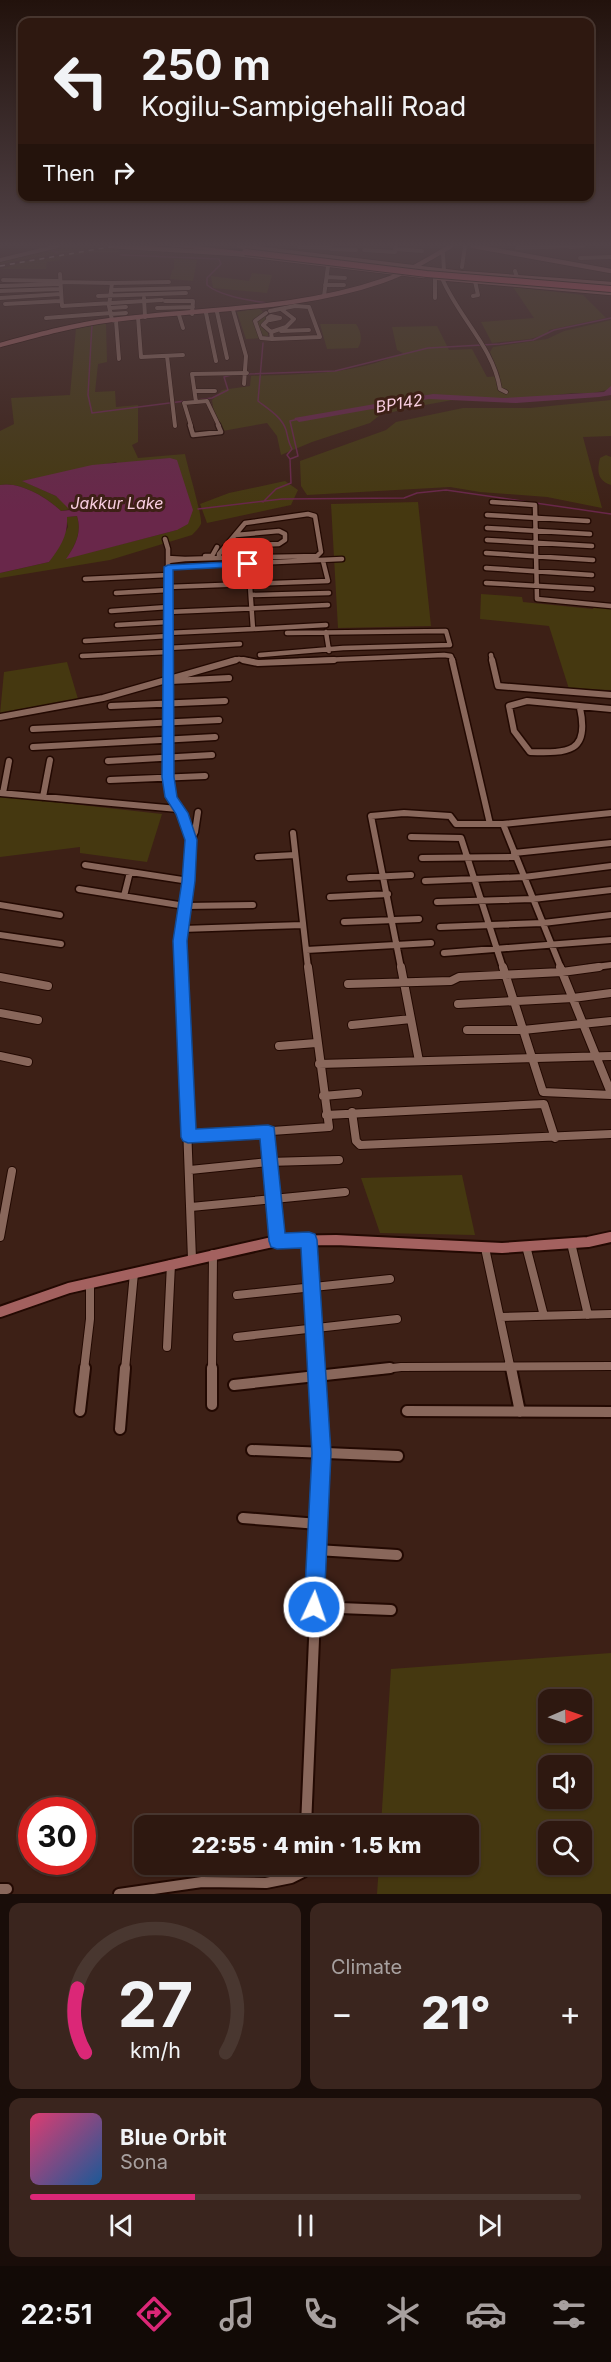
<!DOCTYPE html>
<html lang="en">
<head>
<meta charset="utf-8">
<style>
	:root { --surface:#2e1810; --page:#3a251e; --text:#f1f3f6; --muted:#a7a09f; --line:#493730; --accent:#db2777 }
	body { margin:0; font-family:Inter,sans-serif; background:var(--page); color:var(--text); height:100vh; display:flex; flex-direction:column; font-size:22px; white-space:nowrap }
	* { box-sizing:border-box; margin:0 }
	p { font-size:20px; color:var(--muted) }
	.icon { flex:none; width:33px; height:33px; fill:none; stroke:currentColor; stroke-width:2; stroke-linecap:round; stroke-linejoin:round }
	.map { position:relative; height:1894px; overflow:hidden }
	.drawer { display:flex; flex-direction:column; gap:9px; padding:9px; background:#190d09; flex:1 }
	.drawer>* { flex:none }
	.banner { position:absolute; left:18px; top:18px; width:576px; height:183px; border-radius:12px; box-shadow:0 2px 4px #0004,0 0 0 2px var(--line); background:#2e1810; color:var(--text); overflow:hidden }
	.needle { width:39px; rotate:88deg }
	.buttons { position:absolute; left:538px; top:1689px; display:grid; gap:12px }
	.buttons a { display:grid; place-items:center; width:54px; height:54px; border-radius:12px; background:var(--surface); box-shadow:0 2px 4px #0004,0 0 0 2px var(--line); font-size:30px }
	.speed { position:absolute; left:18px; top:1797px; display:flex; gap:12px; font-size:30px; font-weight:700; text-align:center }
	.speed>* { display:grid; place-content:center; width:78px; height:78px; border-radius:50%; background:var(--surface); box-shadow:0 2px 4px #0004,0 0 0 2px var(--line); line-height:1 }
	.speed .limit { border:9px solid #d22; background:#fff; color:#111 }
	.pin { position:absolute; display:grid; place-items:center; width:51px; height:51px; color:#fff; margin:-26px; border-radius:12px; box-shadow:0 3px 9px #0006 }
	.me { position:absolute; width:66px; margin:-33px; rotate:3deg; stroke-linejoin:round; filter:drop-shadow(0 0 4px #0008) }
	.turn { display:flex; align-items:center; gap:21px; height:126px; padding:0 24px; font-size:27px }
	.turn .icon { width:78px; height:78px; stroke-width:2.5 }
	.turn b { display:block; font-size:42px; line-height:51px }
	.then { display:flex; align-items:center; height:57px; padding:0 24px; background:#0003; gap:12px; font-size:22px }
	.big { font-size:45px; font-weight:800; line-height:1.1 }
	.drawer .tile { flex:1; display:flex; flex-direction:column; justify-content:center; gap:9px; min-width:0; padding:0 21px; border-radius:12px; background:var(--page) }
	.drawer .dial { align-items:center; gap:0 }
	.dial svg { height:156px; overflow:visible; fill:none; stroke:var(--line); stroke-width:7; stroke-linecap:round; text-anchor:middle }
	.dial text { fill:var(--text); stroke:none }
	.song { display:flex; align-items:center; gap:18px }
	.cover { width:72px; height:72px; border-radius:9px; background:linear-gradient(135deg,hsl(340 70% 55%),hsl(210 70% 35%)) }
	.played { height:6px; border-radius:3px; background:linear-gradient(90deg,var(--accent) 30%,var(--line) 30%) }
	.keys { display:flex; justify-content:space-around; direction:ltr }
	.heat { display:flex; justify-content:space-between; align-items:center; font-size:33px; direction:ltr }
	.drawer .tiles { flex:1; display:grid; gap:9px; grid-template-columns:1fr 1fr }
	.tile:last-child { grid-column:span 2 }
	.trip { position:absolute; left:134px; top:1815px; width:345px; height:60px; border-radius:12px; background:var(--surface); box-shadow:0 2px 4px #0004,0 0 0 2px var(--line); font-weight:800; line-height:60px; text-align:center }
	.menu { display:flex; height:96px; justify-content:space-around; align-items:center; background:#120a06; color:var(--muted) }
	.menu .icon { width:42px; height:42px }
	.menu .on { color:var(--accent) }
	.menu b { font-size:27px; color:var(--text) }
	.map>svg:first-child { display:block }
	.green { fill:#453810; fill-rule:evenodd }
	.water { fill:#69274a }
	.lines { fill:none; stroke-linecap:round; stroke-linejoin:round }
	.stream { stroke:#69274a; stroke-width:1.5 }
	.street-far4-casing { stroke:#230902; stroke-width:5 }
	.street-far3-casing { stroke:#230902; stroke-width:7 }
	.street-far2-casing { stroke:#230902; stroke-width:9 }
	.street-far1-casing { stroke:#230902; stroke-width:10 }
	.street-casing { stroke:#230902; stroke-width:14 }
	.secondary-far1-casing { stroke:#230902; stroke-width:6 }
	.secondary-casing { stroke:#230902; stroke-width:14 }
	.highway-casing { stroke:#230902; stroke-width:3 }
	.street-far4 { stroke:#89675b; stroke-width:4 }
	.street-far3 { stroke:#89675b; stroke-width:4.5 }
	.street-far2 { stroke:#89675b; stroke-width:6 }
	.street-far1 { stroke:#89675b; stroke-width:8 }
	.street { stroke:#89675b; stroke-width:10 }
	.secondary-far1 { stroke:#a3615f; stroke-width:4.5 }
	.secondary { stroke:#a3615f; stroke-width:10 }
	.highway { fill:#e15368; fill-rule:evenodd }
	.rail { stroke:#cfb9b1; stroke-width:1.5; stroke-dasharray:5 5; stroke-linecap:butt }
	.highway-bridge-casing { stroke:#230902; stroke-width:8; stroke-linecap:butt }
	.highway-bridge { stroke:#e15368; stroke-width:6 }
	.route { fill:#1a73e8; stroke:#114b97; stroke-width:1.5 }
	.labels { text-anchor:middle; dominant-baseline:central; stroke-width:6; stroke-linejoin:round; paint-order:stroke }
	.far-water-label { font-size:16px; font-style:italic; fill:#f9cee1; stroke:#3d2016 }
</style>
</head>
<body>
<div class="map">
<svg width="611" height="1894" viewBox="0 0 611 1894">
	<rect width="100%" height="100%" fill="#3d2016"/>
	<!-- green -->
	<path class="green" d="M63 246 99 247 0 264V261Z
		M109 248H121L118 252H96L60 257 61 260 47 262 46 269H0L22 262Z
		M174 259 197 260 193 281 170 279 172 270 174 269Z
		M252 273 272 275 267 293 213 288 211 276 249 281Z
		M513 287 583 295 606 318 549 330 547 334 530 339 492 343 481 322 534 318Z
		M259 308 266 315V319L260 326 268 332V336L265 338 246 339 237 312Z
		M611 320V389L593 393H572L524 399H458L414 407 380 415 370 423 312 442 281 455 277 436 267 423 217 432 212 400 222 390 250 386 251 376C305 374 353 375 403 353L397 350 392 327 437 326 449 350 472 349 487 377 500 376 490 352 493 347 547 339 564 331Z
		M106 323 107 362 98 364 95 392 115 391 116 407 138 405V442L132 445 138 458 185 454C187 465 203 518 201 524 199 528 195 532 192 535L110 560 0 578V573L49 562 68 527 66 517 77 516C82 532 76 544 67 558L177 530 116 462 23 481 56 496 71 509 61 511C47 497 19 481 0 485V431L14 424 11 398 70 395 76 328Z
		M320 324H356C361 331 363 340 358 348L327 349Z
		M611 400V436L583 437 602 508 547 497 480 492 450 487 307 495 301 486 300 461 386 430 396 422 463 408H530Z
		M606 455 611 457V485C597 480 597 471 600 458Z
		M285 481 298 490 291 505 207 523 200 504 229 493Z
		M418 502 431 626 338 628 331 504Z
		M481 594 522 597 523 602 593 609 594 606 611 608V690L569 689 549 626 480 619Z
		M67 662 78 699 0 714 4 672Z
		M0 796 162 814 147 862 80 853V847L0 857Z
		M462 1175 475 1235 380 1233 361 1178Z
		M611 1653V1894H377L379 1865 468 1864V1826L381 1825 391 1669ZM549 1700H582V1732H549ZM549 1766H582V1798H549ZM549 1832H582V1864H549Z"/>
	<!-- water -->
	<path class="water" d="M611 386V395L599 397 516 403 429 399 299 422 294 418 433 394 504 398 604 392Z
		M170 458 177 460 193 510 188 524 177 530 66 559C76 545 82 532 77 516L67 517C68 536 60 547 49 562L0 573V485C19 481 47 497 61 511L70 510 56 496 22 481 92 465Z"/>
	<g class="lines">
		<!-- stream -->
		<path class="stream" d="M48 248 58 253
			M121 255 219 259 221 264 207 278V285C220 296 249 300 266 303
			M92 324 88 395 92 413 185 401
			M263 343 258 401C268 409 282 417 286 430 288 437 288 442 292 449L287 455 290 459
			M245 374 335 371 428 348 500 344 533 340 554 330 611 318
			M190 401 212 398 228 390 224 377 231 375
			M263 502 276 489 291 483 290 459 298 456 290 421 299 419
			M198 509 282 499 404 498 417 493 446 490 611 514"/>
		<!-- street-far4 casing -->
		<g class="street-far4-casing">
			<path id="street-far4" d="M299 247 331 248
				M570 247 584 246
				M517 248 570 246
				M331 249 356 250
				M395 249 422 251
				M364 250 395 252 396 246
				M443 253 444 271
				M580 258 611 257
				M0 260 58 246
				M462 267 465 246
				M515 271 517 277
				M60 274 62 306 162 300
				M327 277 345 278
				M435 277V298
				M442 278C458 317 493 346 500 389L506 392
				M3 280 60 281
				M60 282 112 283 109 306 112 320 116 321 119 359
				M112 283 169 282
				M325 285H344
				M0 286 60 284
				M111 290 189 288
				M0 291 60 289
				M98 296 186 293
				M324 296 328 266
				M473 296 478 295 475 281
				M0 298 61 294
				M144 298 145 317
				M165 301H193L192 314
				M5 304 60 301
				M110 308 126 307
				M157 308 193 307
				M233 310 246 356 244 384
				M217 312 227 358
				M206 313 216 361
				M266 313 255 321 261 338 272 339
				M111 314 126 313
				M179 315 183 328
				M271 316 280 318 270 320 268 318Z
				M138 317 141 357 183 355
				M46 318 111 313
				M269 319 263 325 271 332 272 339 320 337 309 307 295 306 270 311
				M281 331 309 330
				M271 332 286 327 294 319 281 309
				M167 356 175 426
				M195 391H215
				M196 402 192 374 247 373
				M191 426 184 403 207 401 219 426"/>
		</g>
		<!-- street-far3 casing -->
		<g class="street-far3-casing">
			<path id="street-far3" d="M190 425 193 435 221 432 218 425
				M492 502 535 505 537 599 611 606
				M308 514 315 516 321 552 317 556 219 558V554L245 523Z
				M487 515 588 521
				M487 528 590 534
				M165 539 168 549V661
				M487 540 592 546
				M226 546 279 544 285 540V534L279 531 236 535
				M486 553 593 560
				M205 556H212L217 547
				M168 558 185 559 168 561
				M185 559 219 558
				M168 567 342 559
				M486 568 592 575
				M249 572 253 629 326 625
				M85 579 168 575
				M486 583 592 589
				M168 587 328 581 323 561
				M116 593 168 590
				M251 595 329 593
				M111 611 168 607
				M168 612 328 605
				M117 625 168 622
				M326 632 329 651
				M168 633 253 629
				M85 641 168 636
				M168 648 240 644
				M260 655 343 648 450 645 446 631 287 633
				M491 655 492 661
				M82 656 168 652
				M231 661 239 659 250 661
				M299 661 444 655 451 656 453 661"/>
		</g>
		<!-- street-far2 casing -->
		<g class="street-far2-casing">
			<path id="street-far2" d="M168 660V777L171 797 182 813 191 840 189 881 180 941 181 968
				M243 660 258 663 334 660
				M452 660 490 824
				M492 660 498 686 611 695
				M171 681 229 678
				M111 706 225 701
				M580 708C590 753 568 753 530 752L514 731 509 706 527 701 611 709
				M0 717 103 698 236 660
				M33 729 219 720
				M33 747 215 737
				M108 761 212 755
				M110 780 205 776
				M0 793 178 809
				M3 793 9 761
				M43 797 50 760
				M503 824 561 968
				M293 833 308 968
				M411 837 461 838 503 968
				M191 840 195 832 198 812
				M514 853 611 843
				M258 857 295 855
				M422 858 516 857
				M85 865 189 881
				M350 878 411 875
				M425 881 524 877 611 866
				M79 889 185 906 253 905
				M124 896 130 872
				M330 897 388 894
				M437 902 533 899 611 890
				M0 905 60 915
				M344 922 419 919
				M440 927 543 923 611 915
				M182 929 303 925
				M0 935 61 944
				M306 950 431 943
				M444 953 611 940
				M401 968 371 816 404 813 450 816 456 824H503L611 813
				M588 968 611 965"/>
		</g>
		<!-- street-far1 casing -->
		<g class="street-far1-casing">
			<path id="street-far1" d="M181 967 192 1259
				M401 967 419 1061
				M503 967 543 1092 611 1095
				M560 967 611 1093
				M0 977 48 986
				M348 984 451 981 459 977 562 972 599 967
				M458 1004 573 998 611 993
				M0 1013 38 1020
				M352 1025 411 1019
				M467 1030H523L611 1021
				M279 1046 316 1043
				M0 1056 28 1062
				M319 1064 611 1056
				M323 1096 358 1093
				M352 1112 356 1141 360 1145 611 1134
				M326 1115 544 1104 555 1138
				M268 1132V1162L277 1241
				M188 1137 329 1127 308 967
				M190 1170 268 1162 339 1160
				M191 1207 345 1192
				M0 1237 12 1171
				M309 1240 317 1370
				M571 1243 588 1315
				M526 1246 544 1316
				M485 1248 511 1370
				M237 1295 390 1279
				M500 1317 611 1314
				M237 1337 397 1319
				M167 1347 171 1264
				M84 1370 90 1319V1283
				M125 1370 134 1273
				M212 1370 213 1254
				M376 1370 401 1367 611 1366"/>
		</g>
		<!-- street casing -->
		<g class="street-casing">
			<path id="street" d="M511 1368 520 1412
				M234 1385 390 1368
				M212 1405V1368
				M80 1411 85 1368
				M407 1411 611 1412
				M120 1429 125 1368
				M252 1450 398 1456
				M243 1518 318 1524
				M317 1550 397 1555
				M314 1607 391 1610
				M306 1826 322 1453 317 1368
				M0 1889H7
				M119 1894 202 1882 266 1883 291 1878 303 1872 304 1864"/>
		</g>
		<!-- secondary-far1 casing -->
		<g class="secondary-far1-casing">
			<path id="secondary-far1" d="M110 246 237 254 424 276
				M239 246 461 273 611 284
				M473 246 611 271
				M438 278 611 293
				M0 345C37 335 73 325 111 320 201 308 295 311 382 281 406 273 429 259 451 246"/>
		</g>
		<!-- secondary casing -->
		<g class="secondary-casing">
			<path id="secondary" d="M0 1312 69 1288 277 1241 336 1240 502 1248 588 1242 611 1237"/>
		</g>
		<!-- highway casing -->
		<g class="highway-casing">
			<path id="highway" d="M169 246H195L248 252 245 254Z"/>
		</g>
		<!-- street-far4 -->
		<use href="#street-far4" class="street-far4"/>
		<!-- street-far3 -->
		<use href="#street-far3" class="street-far3"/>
		<!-- street-far2 -->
		<use href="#street-far2" class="street-far2"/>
		<!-- street-far1 -->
		<use href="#street-far1" class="street-far1"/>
		<!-- street -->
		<use href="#street" class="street"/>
		<!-- secondary-far1 -->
		<use href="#secondary-far1" class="secondary-far1"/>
		<!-- secondary -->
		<use href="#secondary" class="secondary"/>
		<!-- highway -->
		<use href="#highway" class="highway"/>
		<!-- rail -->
		<path class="rail" d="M0 266 115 246"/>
		<!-- highway-bridge casing -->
		<g class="highway-bridge-casing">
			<path id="highway-bridge" d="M245 252 427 274 611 289"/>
		</g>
		<!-- highway-bridge -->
		<use href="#highway-bridge" class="highway-bridge"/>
	</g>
	<!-- sky -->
	<linearGradient id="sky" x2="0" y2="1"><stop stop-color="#22120c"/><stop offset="0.48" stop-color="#514247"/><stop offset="1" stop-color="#514247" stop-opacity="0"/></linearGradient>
	<rect width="611" height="511" fill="url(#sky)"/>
	<!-- route -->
	<path class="route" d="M248 561 253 564 251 566 173 570 174 777 177 797 188 813 197 840 195 881 187 941 196 1129 268 1125 274 1127 285 1233 309 1232 315 1234 317 1240 331 1453 324 1607 321 1614 314 1617 307 1614 304 1607 312 1453 301 1248 277 1249 271 1247 269 1241 260 1139 188 1143 183 1141 181 1137 173 941 182 881 185 840 176 814 165 797 162 777 164 567 168 565Z"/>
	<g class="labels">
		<!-- far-water labels -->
		<g class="far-water-label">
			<text transform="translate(399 403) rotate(-9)">BP142</text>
			<text x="117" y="503">Jakkur Lake</text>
		</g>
	</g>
</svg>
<div class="buttons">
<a><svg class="needle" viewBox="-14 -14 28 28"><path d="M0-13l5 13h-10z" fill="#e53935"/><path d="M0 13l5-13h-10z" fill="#a7a09f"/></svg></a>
<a><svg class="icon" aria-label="sound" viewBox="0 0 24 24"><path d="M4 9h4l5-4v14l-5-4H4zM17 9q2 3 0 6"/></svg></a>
<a><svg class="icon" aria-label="search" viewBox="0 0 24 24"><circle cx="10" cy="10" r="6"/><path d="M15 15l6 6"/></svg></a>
</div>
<div class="speed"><div class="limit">30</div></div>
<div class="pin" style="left:248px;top:564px;background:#d93025"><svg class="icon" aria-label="arrive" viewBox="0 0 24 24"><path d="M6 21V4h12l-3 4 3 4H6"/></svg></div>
<svg class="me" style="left:314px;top:1607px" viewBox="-20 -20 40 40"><circle r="17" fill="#1a73e8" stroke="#fff" stroke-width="3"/><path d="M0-11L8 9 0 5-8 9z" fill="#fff"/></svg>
<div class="trip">22:55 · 4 min · 1.5 km</div>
<div class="banner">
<div class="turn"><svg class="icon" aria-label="left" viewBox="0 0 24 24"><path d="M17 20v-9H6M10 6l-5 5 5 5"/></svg><div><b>250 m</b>Kogilu-Sampigehalli Road</div></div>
<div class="then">Then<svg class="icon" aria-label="right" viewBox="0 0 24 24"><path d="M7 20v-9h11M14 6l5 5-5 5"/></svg></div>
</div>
</div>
<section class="drawer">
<div class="tiles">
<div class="tile dial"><svg viewBox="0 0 100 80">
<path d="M14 69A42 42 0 1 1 86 69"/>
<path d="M14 69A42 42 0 0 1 10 36" stroke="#db2777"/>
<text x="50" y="56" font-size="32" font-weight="700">27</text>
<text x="50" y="72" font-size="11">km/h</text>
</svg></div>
<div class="tile"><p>Climate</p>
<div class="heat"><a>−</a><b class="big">21°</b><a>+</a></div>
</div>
<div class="tile">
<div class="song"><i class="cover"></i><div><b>Blue Orbit</b><p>Sona</p></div></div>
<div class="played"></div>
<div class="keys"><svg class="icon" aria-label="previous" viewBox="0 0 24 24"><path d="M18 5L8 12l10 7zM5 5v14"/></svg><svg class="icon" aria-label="pause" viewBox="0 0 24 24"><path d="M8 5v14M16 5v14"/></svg><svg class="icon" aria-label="next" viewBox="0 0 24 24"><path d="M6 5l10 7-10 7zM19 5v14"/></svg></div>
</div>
</div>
</section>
<nav class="menu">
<b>22:51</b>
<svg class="icon on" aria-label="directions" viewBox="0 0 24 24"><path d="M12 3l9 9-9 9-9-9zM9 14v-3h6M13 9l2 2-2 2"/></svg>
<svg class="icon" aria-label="music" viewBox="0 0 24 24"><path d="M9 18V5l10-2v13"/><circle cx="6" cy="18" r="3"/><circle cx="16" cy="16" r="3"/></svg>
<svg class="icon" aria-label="phone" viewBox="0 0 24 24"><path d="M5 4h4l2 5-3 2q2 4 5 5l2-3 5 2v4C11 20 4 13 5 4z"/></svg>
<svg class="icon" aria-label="climate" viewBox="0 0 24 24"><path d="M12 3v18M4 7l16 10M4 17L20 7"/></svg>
<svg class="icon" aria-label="car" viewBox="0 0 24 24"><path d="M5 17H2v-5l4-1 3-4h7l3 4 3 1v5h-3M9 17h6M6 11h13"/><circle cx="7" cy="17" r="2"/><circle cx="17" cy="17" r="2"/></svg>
<svg class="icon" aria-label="filters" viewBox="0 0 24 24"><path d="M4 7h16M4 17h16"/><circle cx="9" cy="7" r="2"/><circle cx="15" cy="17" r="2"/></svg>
</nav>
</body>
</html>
